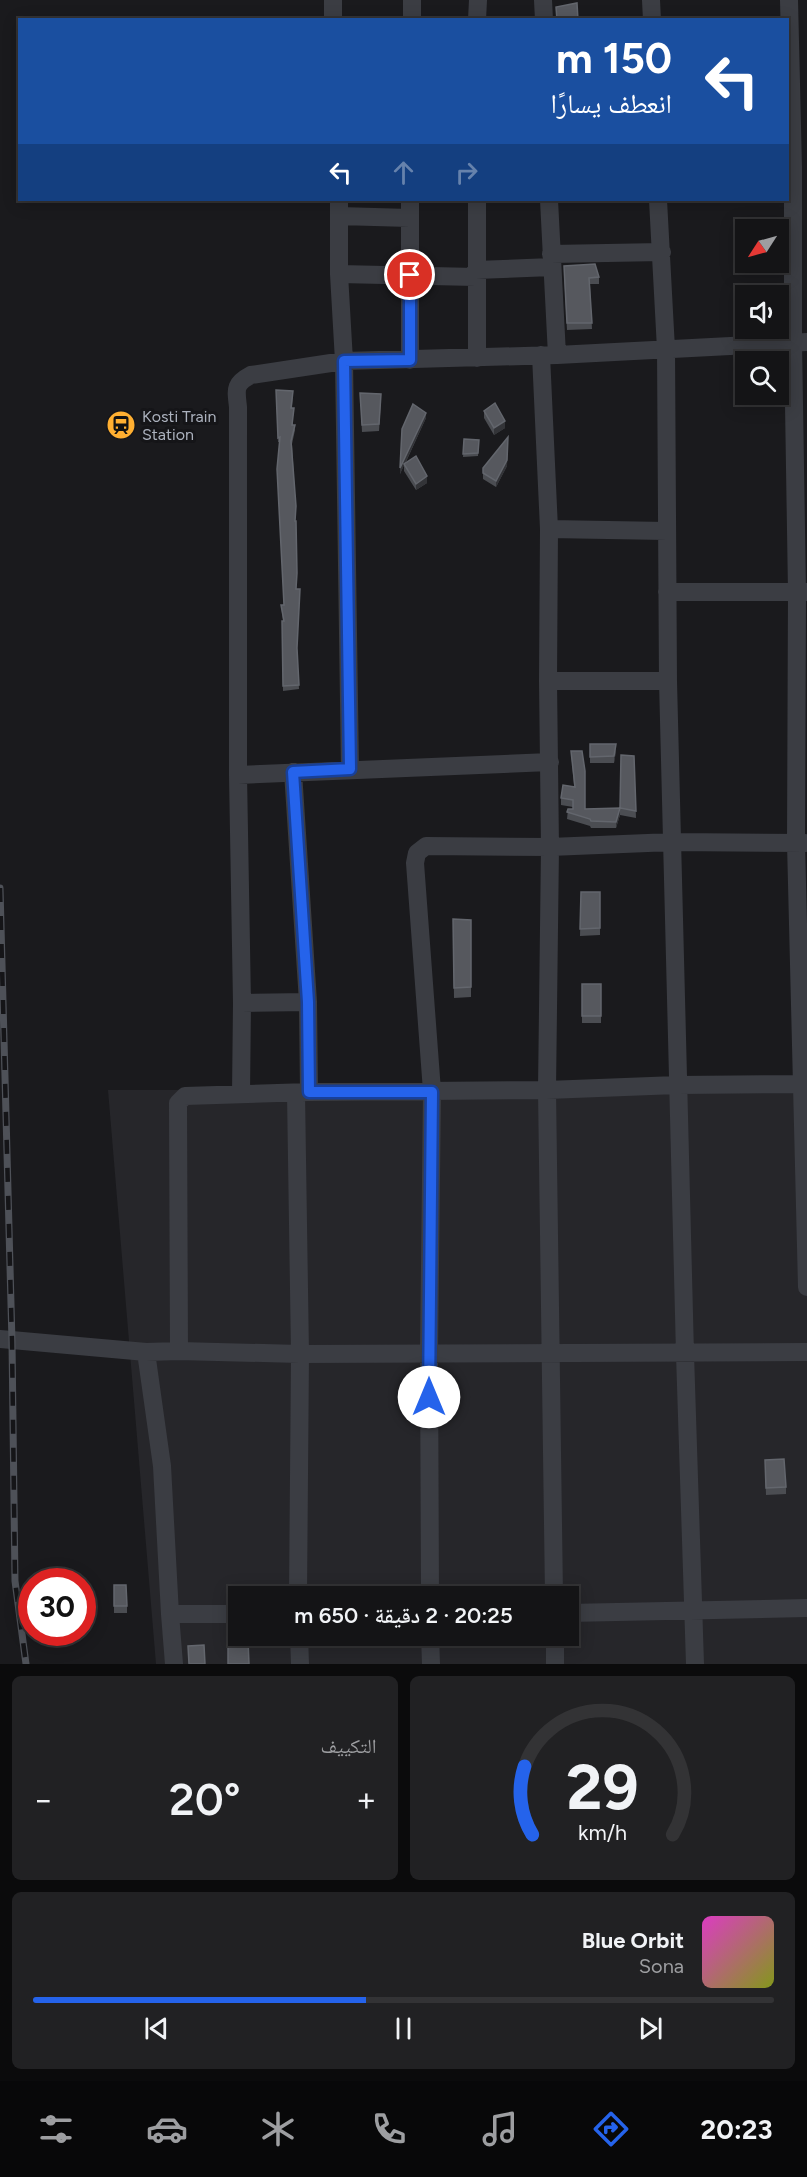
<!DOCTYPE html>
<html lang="ar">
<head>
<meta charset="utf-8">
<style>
	:root { --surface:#141416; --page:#212123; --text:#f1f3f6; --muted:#9d9ea1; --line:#333335; --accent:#2563eb }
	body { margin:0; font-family:Figtree,"Noto Naskh Arabic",sans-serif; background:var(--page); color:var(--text); direction:rtl; height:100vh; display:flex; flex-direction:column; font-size:22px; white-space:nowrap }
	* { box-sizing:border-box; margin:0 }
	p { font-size:20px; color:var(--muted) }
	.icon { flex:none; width:33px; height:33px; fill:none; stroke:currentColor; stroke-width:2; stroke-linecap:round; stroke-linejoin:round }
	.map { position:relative; height:1664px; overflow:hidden; direction:ltr }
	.drawer { display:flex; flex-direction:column; gap:12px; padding:12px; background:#0b0b0c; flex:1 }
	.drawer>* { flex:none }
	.hud { position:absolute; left:18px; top:18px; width:771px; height:183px; border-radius:0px; box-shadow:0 3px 15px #0003,0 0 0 2px var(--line); direction:rtl; background:#1a4fa0; color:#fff; overflow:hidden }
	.needle { width:39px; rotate:234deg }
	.controls { position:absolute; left:735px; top:219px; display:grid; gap:12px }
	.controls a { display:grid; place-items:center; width:54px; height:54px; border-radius:0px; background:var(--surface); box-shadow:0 3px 15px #0003,0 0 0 2px var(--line); font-size:30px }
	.speed { position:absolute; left:18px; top:1568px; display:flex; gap:12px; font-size:30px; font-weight:700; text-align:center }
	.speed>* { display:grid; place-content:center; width:78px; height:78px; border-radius:50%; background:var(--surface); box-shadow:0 3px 15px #0003,0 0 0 2px var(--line); line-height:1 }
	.speed .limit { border:9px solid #d22; background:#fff; color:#111 }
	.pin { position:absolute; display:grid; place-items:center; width:51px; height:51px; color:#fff; margin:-26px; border:3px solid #fff; border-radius:50%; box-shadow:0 2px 6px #0007 }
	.me { position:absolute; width:66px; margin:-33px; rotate:0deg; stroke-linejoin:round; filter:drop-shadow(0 0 4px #0008) }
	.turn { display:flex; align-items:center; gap:21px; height:126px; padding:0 18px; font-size:27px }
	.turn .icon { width:78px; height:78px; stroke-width:2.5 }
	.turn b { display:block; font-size:42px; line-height:51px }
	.lanes { display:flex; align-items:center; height:57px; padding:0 18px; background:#0003; justify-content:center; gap:30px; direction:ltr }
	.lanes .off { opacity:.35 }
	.big { font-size:45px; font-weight:600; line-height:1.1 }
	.drawer .card { flex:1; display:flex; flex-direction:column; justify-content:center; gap:9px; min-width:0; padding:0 21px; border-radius:9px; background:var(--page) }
	.drawer .dial { align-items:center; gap:0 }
	.dial svg { height:156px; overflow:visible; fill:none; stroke:var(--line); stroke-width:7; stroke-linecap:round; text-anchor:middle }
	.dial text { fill:var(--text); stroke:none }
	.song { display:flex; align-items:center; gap:18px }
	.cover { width:72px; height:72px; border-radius:9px; background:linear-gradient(135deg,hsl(310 70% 55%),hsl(70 70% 35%)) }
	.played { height:6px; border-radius:3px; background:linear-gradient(90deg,var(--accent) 45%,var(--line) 45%) }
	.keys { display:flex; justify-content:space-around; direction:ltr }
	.heat { display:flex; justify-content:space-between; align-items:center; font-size:33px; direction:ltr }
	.drawer .tiles { flex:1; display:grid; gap:12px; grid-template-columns:1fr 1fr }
	.card:last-child { grid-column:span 2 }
	.trip { position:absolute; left:228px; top:1586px; width:351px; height:60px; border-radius:0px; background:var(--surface); box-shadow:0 3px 15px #0003,0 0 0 2px var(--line); font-weight:600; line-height:60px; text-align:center; direction:rtl }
	.tabs { display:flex; height:96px; justify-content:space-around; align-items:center; background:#080809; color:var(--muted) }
	.tabs .icon { width:42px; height:42px }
	.tabs .current { color:var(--accent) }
	.tabs b { font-size:27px; color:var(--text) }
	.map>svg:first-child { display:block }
	.built { fill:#26262a; fill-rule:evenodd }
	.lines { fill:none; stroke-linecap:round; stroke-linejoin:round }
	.minor { stroke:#3b3d43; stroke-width:18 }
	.rail-casing { stroke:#4e5158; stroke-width:7 }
	.rail { stroke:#151518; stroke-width:4.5; stroke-dasharray:14; stroke-linecap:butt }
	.wall { fill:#4b4d52 }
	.shaded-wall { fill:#333438 }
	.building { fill:#56585e; stroke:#63666d; stroke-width:1.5 }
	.route-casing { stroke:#184099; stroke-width:15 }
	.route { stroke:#2563eb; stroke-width:10 }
	.labels { text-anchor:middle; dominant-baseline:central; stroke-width:6; stroke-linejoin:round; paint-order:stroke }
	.poi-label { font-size:16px; fill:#acb2be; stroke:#151518; text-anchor:start }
</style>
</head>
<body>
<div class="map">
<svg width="807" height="1664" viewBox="0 0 807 1664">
	<rect width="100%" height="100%" fill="#1a1a1d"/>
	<!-- built -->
	<path class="built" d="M108 1090H807V1664H156ZM238 1596H568V1635H238Z"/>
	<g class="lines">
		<!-- minor -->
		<path class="minor" d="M333 0V20
			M543 0 544 20
			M651 0 652 20
			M789 0 793 167V342L797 592 796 843 807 1287
			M412 20V0
			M477 20 478 0
			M339 200V274L344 361 350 769
			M549 200 557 355
			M658 200 666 349 668 681 685 1354 695 1664
			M339 216 410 218
			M551 254 662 252
			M476 270 552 267
			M339 274 476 277
			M541 355 549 529 548 681 550 847 547 1090 554 1596
			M477 358V200
			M410 360V200
			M549 529 667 531
			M667 592H807
			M548 681H668
			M293 772 308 1002 309 1092
			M238 775 550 762
			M242 1003 308 1002
			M296 1093 300 1354 298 1596
			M241 1094 242 1003 238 775V407C236 389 234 384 251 375L344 361 557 355 807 342
			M0 1339 146 1352 179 1351 300 1354 807 1352
			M179 1351 178 1103 185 1096 309 1092 547 1090 677 1085 807 1084
			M146 1352 162 1466 170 1614 174 1664
			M430 1596 429 1353 432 1091 415 863 417 853 426 846 550 847 672 842 805 843
			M568 1613 807 1608
			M170 1614H238
			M299 1635 300 1664
			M430 1635 431 1664
			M555 1635V1664"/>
		<!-- rail casing -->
		<g class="rail-casing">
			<path id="rail" d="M0 888 12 1342 15 1581 26 1664"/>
		</g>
		<!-- rail -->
		<use href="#rail" class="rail"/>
	</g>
	<!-- wall -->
	<path class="wall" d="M564 273 599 277V284H590L592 329 567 330Z
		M276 390 293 395 292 408 293 425 295 430 292 444 296 511 295 521 297 650 299 689 283 691 282 621H283L281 605H284L279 442H278Z
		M360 393 381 401 379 431 362 432Z
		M413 404 426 413V418L405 464 416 456 427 476V483L416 490 404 471V465L400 474 402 429Z
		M484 411 505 428 494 435 484 418Z
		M508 437 507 466 496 487 483 479V468Z
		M464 439 479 440 478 456 463 457Z
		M590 744 616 751 614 763H590Z
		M571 751 585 809 620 808 634 756 636 818 620 815 616 828H591L590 826 567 819 568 809H573V807L561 805V798L574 786Z
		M581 892H600V935L580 936Z
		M453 919 471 920V997L454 998Z
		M582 984H601V1023H582Z
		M765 1467 786 1487V1494L766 1495Z
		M114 1585 127 1606V1613H114Z"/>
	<!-- shaded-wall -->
	<path class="shaded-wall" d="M426 413V418L400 474V468Z
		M505 421V428L494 435V428Z
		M507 460V466L496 487V481Z
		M427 476V483L416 490V484Z
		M616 744V751L614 763V756Z
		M620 808V815L616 828V822Z"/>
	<!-- building -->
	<path class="building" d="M577 3 578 20H557L556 7Z
		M595 264 599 277 589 278 592 323H567L564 266Z
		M276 390 293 391 291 408H294L292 425H295L291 441 296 506 295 521H296L297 573 296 589H300L297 648 299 685 283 686 282 621H284L281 605H284L277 469 280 437 278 438Z
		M360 393 381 394 379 424 362 425Z
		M495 403 505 421 494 428 484 411Z
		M413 404 426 413 400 468 402 429Z
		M508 437 507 460 496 481 483 473V468Z
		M464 439 479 440 478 453 463 454Z
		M416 456 427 476 416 484 404 464Z
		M590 744H616L614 756 590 757Z
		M571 751H582L585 771V809L620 808 616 822 591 821 590 819 567 812 568 809H573V800L561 798 563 785 575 787Z
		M621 755 634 756 636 811 620 808Z
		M581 892H600V928L580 929Z
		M453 919 471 920V987L454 988Z
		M582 984H601V1016H582Z
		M784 1459 786 1487 766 1488 765 1460Z
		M114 1585H126L127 1606H114Z
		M228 1640H248L249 1664H228Z
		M204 1645 205 1664H189L188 1646Z"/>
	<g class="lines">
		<!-- route casing -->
		<g class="route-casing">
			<path id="route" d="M410 275V360L344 361 350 769 293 772 308 1002 309 1092H432L429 1397"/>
		</g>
		<!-- route -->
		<use href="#route" class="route"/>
	</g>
	<!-- icons -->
	<defs>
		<g id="station-disc" transform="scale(1.5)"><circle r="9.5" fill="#ffaf31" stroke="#151518"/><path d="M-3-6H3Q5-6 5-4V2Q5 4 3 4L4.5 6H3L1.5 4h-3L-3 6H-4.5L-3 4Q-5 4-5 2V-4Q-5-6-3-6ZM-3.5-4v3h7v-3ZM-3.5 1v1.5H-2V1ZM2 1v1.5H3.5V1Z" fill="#111"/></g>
	</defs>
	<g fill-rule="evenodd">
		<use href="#station-disc" x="121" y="425"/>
	</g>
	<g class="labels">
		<!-- poi labels -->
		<g class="poi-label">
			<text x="142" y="416">Kosti Train<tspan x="142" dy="18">Station</tspan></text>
		</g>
	</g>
</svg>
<div class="controls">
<a><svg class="needle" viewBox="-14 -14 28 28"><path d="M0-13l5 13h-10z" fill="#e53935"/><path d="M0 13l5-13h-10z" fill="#9d9ea1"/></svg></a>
<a><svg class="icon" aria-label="sound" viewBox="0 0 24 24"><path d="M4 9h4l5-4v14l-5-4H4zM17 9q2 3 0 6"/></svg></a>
<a><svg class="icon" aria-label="search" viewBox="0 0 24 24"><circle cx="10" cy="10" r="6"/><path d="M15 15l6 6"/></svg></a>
</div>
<div class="speed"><div class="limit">30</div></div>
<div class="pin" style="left:410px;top:275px;background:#d93025"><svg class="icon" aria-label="arrive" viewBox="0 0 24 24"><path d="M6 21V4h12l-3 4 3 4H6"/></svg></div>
<svg class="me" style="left:429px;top:1397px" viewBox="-20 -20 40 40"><circle r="19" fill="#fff"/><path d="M0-13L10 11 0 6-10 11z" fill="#2563eb"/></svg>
<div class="trip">20:25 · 2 دقيقة · 650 m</div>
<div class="hud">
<div class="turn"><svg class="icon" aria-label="left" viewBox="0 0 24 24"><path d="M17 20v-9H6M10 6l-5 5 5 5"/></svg><div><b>150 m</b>انعطف يسارًا</div></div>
<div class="lanes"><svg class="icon" aria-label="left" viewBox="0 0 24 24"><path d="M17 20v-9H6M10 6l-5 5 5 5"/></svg><svg class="icon off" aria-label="ahead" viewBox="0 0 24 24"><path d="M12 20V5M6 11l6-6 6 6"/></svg><svg class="icon off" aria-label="right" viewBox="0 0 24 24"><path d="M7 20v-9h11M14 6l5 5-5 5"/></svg></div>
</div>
</div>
<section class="drawer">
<div class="tiles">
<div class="card dial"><svg viewBox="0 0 100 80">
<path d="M14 69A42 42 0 1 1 86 69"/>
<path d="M14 69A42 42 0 0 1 10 34" stroke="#2563eb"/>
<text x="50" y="56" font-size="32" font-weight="700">29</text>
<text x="50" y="72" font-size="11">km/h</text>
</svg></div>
<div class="card"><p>التكييف</p>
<div class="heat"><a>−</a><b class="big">20°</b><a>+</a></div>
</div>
<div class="card">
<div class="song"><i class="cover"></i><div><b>Blue Orbit</b><p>Sona</p></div></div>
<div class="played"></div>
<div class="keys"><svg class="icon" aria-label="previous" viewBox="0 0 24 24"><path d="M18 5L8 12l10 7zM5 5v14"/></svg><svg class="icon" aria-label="pause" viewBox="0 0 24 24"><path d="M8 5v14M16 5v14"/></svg><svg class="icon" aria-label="next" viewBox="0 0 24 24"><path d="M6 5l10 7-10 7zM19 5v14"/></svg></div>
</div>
</div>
</section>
<nav class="tabs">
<b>20:23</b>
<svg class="icon current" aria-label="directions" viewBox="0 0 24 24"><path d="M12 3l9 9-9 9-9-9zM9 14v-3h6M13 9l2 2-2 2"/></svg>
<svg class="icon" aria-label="music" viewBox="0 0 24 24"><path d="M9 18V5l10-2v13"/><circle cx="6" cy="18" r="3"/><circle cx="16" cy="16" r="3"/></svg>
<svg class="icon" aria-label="phone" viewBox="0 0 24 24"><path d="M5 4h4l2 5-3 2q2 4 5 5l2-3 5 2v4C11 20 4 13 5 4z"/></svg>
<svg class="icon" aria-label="climate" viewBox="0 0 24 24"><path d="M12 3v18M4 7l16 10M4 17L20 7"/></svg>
<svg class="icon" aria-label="car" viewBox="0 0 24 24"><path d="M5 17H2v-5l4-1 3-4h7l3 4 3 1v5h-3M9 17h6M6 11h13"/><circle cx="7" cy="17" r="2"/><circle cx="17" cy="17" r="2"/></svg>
<svg class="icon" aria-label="filters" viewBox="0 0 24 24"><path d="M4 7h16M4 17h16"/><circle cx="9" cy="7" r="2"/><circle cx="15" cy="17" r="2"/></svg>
</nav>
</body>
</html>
